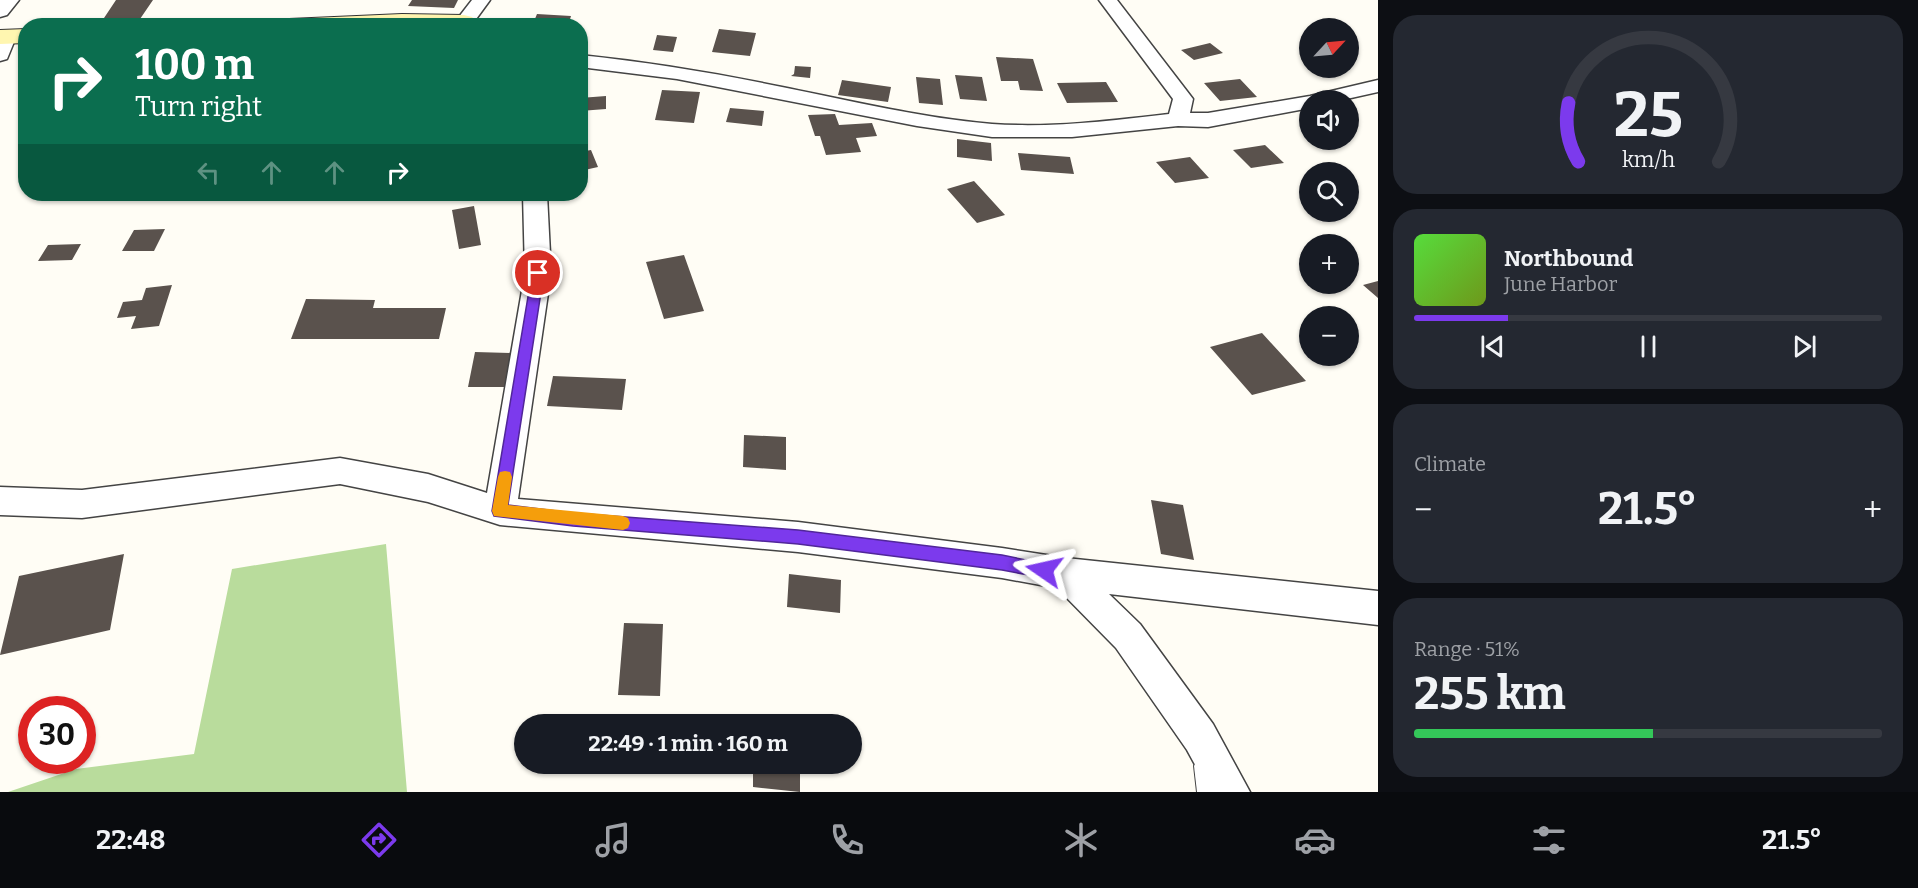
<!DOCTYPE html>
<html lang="en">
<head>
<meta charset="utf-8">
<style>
	:root { --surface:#171b24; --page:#242831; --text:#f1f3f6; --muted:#9ea1a6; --line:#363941; --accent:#7c3aed }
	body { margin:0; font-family:Bitter,serif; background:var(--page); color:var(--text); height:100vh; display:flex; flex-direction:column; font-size:22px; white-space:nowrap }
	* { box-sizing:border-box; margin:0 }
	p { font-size:20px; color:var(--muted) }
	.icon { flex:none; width:33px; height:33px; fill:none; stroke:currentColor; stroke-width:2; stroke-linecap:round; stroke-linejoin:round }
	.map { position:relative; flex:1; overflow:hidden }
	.details { display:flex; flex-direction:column; gap:15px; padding:15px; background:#0d0f14; width:540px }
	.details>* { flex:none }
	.guide { position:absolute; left:18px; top:18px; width:570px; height:183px; border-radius:24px; box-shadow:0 2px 4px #0004; background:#0b6e4f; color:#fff; overflow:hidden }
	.needle { width:39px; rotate:64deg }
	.buttons { position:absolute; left:1299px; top:18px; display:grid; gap:12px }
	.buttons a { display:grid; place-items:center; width:60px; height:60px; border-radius:50%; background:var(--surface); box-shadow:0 2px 4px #0004; font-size:30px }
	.speed { position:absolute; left:18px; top:696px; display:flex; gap:12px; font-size:30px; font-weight:700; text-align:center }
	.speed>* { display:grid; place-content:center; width:78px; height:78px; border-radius:50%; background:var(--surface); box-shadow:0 2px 4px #0004; line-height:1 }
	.speed .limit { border:9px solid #d22; background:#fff; color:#111 }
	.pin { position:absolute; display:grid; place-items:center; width:51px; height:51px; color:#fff; margin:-26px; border:3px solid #fff; border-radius:50%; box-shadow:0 2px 6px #0007 }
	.me { position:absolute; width:66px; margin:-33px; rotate:281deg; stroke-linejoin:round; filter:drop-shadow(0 0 4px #0008) }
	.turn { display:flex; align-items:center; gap:21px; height:126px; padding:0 18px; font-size:27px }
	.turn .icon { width:78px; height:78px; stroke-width:2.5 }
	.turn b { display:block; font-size:42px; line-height:51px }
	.lanes { display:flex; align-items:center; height:57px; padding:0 18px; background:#0003; justify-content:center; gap:30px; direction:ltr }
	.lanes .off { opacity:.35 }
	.big { font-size:45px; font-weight:700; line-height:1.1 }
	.details .widget { flex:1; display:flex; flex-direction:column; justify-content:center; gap:9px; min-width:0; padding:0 21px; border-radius:24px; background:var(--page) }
	.details .dial { align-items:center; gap:0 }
	.dial svg { height:156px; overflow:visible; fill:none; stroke:var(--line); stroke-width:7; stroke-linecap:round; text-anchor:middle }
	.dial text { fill:var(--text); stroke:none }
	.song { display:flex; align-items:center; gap:18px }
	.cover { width:72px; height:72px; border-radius:9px; background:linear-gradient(135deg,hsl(110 70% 55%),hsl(80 70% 35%)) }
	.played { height:6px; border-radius:3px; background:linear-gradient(90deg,var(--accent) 20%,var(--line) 20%) }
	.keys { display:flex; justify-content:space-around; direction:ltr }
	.heat { display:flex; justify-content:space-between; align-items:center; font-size:33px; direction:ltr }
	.charge { height:9px; border-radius:4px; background:linear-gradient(90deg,#34c759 51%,var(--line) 0) }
	.trip { position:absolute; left:514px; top:714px; width:348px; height:60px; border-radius:30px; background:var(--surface); box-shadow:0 2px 4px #0004; font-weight:700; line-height:60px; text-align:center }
	.tab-bar { display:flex; height:96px; justify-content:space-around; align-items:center; background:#090b0e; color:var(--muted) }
	.tab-bar .icon { width:42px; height:42px }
	.tab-bar .selected { color:var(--accent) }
	.tab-bar b { font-size:27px; color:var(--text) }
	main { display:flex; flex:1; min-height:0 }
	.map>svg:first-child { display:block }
	.forest { fill:#b9dc9c }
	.building { fill:#5a524d }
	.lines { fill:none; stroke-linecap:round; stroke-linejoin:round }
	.lane-casing { stroke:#444; stroke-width:2 }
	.street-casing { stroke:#444; stroke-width:3 }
	.secondary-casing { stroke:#333; stroke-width:2 }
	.lane { fill:#fff; fill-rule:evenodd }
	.street { fill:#fff; fill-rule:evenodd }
	.secondary { fill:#fff6b0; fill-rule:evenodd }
	.route { fill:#7c3aed; stroke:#51269a; stroke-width:1.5 }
	.slow { fill:#f59e0b }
</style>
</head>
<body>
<main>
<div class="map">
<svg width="1378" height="792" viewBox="0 0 1378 792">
	<rect width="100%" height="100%" fill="#fffdf5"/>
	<!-- forest -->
	<path class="forest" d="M386 544 407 792H8L76 769 194 754 232 569Z"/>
	<!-- building -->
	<path class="building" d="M116 0H153L140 19 102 21Z
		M412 0H458L454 8 408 6Z
		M537 14 571 16 568 26H532Z
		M719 29 756 33 750 56 712 52Z
		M657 35 677 37 673 52 653 50Z
		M1210 43 1223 53 1194 60 1181 50Z
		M996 57 1033 59 1043 91 1020 90 1018 81H1001Z
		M795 66 811 67 810 78 791 76 794 74Z
		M955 75 982 77 987 101 960 99Z
		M916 77 940 79 943 105 919 103Z
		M1240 79 1257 97 1220 101 1204 83Z
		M842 80 891 87 888 102 838 95Z
		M1106 82 1118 102 1067 103 1057 83Z
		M662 90 700 92 694 123 655 120Z
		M606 96V109L580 111V98Z
		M730 108 764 111 762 126 726 122Z
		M835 114 839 125 872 123 877 136 856 138 861 152 826 155 820 136H815L808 115Z
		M957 139 991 143 992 161 957 157Z
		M1265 145 1284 163 1251 168 1233 150Z
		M591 150 598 167 580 171V152Z
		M1018 153 1070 157 1074 174 1021 170Z
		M1190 157 1209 178 1175 183 1156 162Z
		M974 181 1005 215 977 223 947 189Z
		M50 194H87L83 200 45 201Z
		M435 194H465V197L434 200Z
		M474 206 481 245 459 249 452 210Z
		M165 229 154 251H122L134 230Z
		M81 244 72 260 38 261 48 245Z
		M684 255 704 311 664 319 646 262Z
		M1378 281V298L1363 285Z
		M172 285 159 326 131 329 136 316 117 318 123 302 142 300 146 288Z
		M306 299 375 300 373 308H446L439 339H291Z
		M1262 333 1306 381 1252 395 1210 347Z
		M475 352 513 353 507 387H468Z
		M553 376 626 379 622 410 547 406Z
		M744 435 786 437V470L743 467Z
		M1151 500 1183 505 1194 560 1161 554Z
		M124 554 110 630 0 655 19 576Z
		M789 574 841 580 840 613 787 607Z
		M624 623 663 624 660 696 618 695Z
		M754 715 799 718V724H754Z
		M753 764H800V792L753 787Z"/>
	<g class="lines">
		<!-- lane casing -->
		<g class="lane-casing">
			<path id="lane" d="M1203 757 1209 760 1215 792H1197L1194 766 1197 760Z"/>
		</g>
		<!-- street casing -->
		<g class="street-casing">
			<path id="street" d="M0 0H19L7 15 0 17Z
				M472 0H490L471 26H457L455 22Z
				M1099 0H1117L1193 99 1190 113H1208L1310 96 1378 80V92L1342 100H1310V108L1208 127 1178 126 1072 137H992L917 126 677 79 580 67V55C648 62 715 73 782 87 851 101 922 118 992 124 1051 128 1110 121 1169 114L1173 99Z
				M6 31 13 33 16 37 7 59 0 61V33Z
				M523 194H547L551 273 518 499 798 522 1002 548 1066 558 1378 591V625L1109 594 1140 624 1213 724 1250 792H1210L1187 750 1116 648 1057 588 1002 578 798 552 500 525 428 502 340 484 82 518 0 515V487L82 490 340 458 428 474 487 493 525 273Z"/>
		</g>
		<!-- secondary casing -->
		<g class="secondary-casing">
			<path id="secondary" d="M402 14 464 15 472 17 481 26H278L281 21 289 19Z
				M26 29V43L0 44V30Z"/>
		</g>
		<!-- lane -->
		<use href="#lane" class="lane"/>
		<!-- street -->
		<use href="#street" class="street"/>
		<!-- secondary -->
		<use href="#secondary" class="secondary"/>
	</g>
	<!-- route -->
	<path class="route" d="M538 268 544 273 508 505 573 513 798 530 1002 555 1050 565 1052 570 1050 576 1044 578 1002 570 798 544 573 526 494 516 492 511 532 273Z"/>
	<!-- slow -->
	<path class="slow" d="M505 471 510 472 512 477 508 505 623 516 628 518 630 523 628 528 623 530 494 516 492 511 498 477 500 472Z"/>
</svg>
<div class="buttons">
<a><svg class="needle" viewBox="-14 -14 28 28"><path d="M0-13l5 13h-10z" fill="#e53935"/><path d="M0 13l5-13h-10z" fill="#9ea1a6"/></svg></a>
<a><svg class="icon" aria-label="sound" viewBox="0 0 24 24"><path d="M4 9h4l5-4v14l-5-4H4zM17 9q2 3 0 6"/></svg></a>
<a><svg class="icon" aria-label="search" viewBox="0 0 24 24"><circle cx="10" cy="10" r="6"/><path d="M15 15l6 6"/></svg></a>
<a>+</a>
<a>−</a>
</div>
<div class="speed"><div class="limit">30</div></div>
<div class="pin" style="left:538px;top:273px;background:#d93025"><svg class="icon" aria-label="arrive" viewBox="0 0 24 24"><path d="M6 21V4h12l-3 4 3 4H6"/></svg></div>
<svg class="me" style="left:1044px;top:570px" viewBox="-20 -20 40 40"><path d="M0-17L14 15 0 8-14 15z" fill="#7c3aed" stroke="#fff" stroke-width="4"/></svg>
<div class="trip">22:49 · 1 min · 160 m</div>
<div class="guide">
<div class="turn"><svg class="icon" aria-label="right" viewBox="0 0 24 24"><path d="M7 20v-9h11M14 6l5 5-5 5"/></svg><div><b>100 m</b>Turn right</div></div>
<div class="lanes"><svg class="icon off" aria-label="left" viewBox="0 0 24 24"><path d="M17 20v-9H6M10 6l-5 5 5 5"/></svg><svg class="icon off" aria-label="ahead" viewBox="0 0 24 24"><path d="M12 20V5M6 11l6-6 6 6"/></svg><svg class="icon off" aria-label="ahead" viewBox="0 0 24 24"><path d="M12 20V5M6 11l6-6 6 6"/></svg><svg class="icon" aria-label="right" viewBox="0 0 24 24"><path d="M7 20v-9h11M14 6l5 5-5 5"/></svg></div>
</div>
</div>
<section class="details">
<div class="widget dial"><svg viewBox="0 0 100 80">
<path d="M14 69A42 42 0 1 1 86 69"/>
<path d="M14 69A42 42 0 0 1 9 39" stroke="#7c3aed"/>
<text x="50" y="56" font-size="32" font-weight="700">25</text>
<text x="50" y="72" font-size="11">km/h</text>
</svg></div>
<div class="widget">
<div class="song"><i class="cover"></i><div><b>Northbound</b><p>June Harbor</p></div></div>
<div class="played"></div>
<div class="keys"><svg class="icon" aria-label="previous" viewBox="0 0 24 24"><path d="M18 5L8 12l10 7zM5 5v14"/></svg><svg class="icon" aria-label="pause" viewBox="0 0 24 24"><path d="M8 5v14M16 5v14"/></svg><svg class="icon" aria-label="next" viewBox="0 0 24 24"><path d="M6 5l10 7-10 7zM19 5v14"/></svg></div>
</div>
<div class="widget"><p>Climate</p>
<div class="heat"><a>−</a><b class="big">21.5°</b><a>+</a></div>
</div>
<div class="widget"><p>Range · 51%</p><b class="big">255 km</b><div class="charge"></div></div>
</section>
</main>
<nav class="tab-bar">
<b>22:48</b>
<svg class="icon selected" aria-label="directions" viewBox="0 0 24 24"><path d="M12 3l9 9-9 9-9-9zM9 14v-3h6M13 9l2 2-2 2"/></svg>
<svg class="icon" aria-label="music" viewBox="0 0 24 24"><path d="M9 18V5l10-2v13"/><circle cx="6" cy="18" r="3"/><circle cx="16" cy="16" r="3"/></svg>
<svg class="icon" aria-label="phone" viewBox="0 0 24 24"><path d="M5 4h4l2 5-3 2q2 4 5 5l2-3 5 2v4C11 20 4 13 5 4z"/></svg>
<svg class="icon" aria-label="climate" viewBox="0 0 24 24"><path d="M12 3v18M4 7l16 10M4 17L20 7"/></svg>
<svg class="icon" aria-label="car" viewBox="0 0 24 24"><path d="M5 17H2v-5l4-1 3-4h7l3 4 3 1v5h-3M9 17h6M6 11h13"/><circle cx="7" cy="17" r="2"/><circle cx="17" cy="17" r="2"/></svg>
<svg class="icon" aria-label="filters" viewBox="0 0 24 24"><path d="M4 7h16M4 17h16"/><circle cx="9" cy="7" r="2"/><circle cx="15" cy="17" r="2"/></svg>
<b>21.5°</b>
</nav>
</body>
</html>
